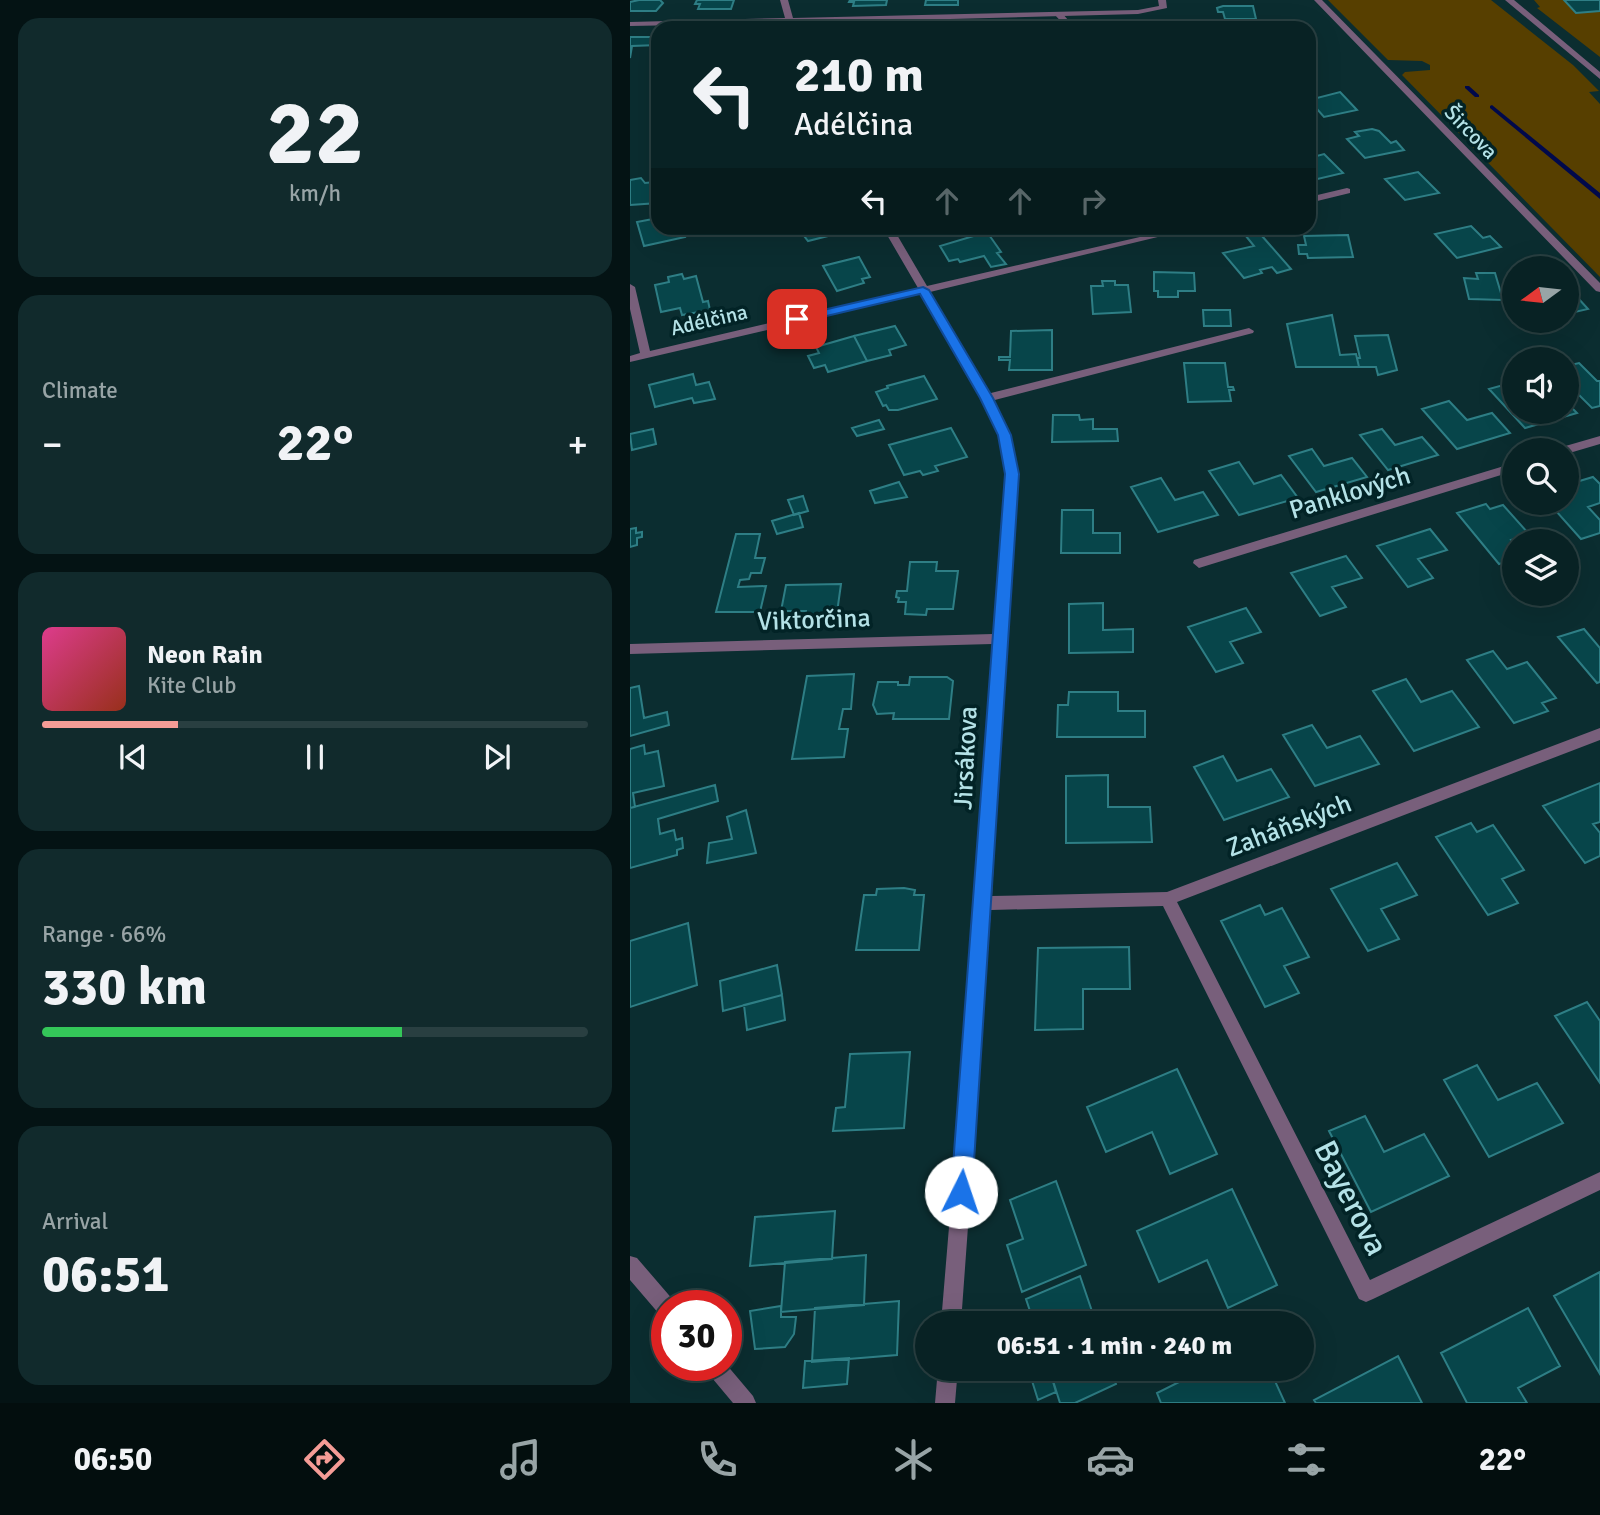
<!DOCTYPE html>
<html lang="en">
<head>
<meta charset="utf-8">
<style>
	:root { --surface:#082224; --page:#112a2c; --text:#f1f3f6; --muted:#98a4a6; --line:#293f41; --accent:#f59c96 }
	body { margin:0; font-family:Signika,sans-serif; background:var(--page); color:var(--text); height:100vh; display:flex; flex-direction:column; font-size:26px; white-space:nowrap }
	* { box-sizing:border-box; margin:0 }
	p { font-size:23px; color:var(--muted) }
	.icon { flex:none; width:38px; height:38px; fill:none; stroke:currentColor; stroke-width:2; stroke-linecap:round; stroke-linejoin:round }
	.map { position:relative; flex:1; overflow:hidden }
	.side { display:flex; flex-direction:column; gap:18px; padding:18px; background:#041314; width:630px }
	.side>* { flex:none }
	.guide { position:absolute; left:21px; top:21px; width:665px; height:214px; border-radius:21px; box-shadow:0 7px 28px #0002,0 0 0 2px var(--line); background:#082224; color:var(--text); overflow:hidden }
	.needle { width:46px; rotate:255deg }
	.controls { position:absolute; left:872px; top:256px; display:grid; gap:14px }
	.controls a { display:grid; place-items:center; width:77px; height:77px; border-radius:50%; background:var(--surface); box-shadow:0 7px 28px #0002,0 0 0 2px var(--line); font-size:35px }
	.speed { position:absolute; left:21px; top:1290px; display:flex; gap:14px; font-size:35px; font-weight:700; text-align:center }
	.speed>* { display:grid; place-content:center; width:91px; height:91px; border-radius:50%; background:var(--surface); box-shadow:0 7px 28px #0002,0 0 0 2px var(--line); line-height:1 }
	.speed .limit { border:10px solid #d22; background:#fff; color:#111 }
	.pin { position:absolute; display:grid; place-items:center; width:60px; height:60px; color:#fff; margin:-30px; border-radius:14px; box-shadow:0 4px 10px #0006 }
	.me { position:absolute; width:77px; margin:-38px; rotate:4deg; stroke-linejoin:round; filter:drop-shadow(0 0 5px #0008) }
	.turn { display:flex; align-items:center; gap:24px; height:147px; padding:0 28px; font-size:32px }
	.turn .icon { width:91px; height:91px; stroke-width:2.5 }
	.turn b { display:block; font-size:49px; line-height:60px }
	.lanes { display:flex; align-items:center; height:66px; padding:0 28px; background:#0003; justify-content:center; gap:35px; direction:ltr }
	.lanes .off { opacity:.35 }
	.big { font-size:52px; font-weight:700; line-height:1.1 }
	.side .widget { flex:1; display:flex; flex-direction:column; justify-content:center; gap:10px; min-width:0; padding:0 24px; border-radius:21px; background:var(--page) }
	.side .dial { align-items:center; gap:0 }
	.dial b { font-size:91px; line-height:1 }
	.song { display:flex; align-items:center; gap:21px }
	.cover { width:84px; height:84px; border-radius:10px; background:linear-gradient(135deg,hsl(330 70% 55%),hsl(10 70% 35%)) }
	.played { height:7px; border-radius:4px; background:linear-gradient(90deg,var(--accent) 25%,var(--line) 25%) }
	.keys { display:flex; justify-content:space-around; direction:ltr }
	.heat { display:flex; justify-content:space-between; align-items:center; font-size:38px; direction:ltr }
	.charge { height:10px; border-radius:5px; background:linear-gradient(90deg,#34c759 66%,var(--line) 0) }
	.trip { position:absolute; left:285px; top:1311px; width:399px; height:70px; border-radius:35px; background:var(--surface); box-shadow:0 7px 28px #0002,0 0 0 2px var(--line); font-weight:700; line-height:70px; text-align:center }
	.tabs { display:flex; height:112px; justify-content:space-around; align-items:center; background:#030e0e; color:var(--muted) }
	.tabs .icon { width:49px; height:49px }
	.tabs .selected { color:var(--accent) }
	.tabs b { font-size:32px; color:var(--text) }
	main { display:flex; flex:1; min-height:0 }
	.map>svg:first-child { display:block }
	.green { fill:#573f00 }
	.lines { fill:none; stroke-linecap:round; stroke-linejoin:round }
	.stream { fill:#00094b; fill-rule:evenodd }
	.building { fill:#07454a; stroke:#2e7e85; stroke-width:2 }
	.service { fill:#785f7b; fill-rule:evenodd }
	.minor { fill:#785f7b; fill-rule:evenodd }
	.route { fill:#1a73e8; stroke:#114b97; stroke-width:2 }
	.labels { text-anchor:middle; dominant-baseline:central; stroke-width:7; stroke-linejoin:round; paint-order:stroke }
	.far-street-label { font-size:21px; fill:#b4e2e7; stroke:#022326 }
	.street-label { font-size:26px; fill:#b4e2e7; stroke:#022326 }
	.near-street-label { font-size:32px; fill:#b4e2e7; stroke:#022326 }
</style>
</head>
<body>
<main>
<section class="side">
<div class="widget dial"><b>22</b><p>km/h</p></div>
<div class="widget"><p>Climate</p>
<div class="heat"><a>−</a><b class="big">22°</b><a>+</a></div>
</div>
<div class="widget">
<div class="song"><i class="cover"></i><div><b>Neon Rain</b><p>Kite Club</p></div></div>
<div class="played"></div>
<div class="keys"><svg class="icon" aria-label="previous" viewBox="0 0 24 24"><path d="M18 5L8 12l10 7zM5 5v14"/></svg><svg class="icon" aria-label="pause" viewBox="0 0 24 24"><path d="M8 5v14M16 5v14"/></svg><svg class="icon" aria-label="next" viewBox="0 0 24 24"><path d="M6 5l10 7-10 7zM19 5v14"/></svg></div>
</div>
<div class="widget"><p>Range · 66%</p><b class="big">330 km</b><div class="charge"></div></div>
<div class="widget"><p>Arrival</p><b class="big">06:51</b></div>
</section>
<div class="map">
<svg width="970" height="1403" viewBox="0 0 970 1403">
	<rect width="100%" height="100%" fill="#0b2d30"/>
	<!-- green -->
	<path class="green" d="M698 0H861L943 65 969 91 959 92 970 104V277L772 75 775 72 800 70V65L792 61 758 60Z
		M904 0H934L946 13 970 11V57L907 8 910 7Z"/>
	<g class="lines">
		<!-- stream -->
		<path class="stream" d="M835 86H839L849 95V97H845L835 88Z
			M862 105 970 193V199L860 108V106Z"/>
	</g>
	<!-- building -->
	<path class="building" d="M9 0H30L33 3 26 11H0V2Z
		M67 0H104L101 9H68L70 4H65Z
		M220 0H257L256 5 223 6 224 2H219Z
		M296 0H328V5H295Z
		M934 0H970V11L946 13Z
		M593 6H623L626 19H595L593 12H588L587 8Z
		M524 24H553L554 28H524Z
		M0 37H28V45L2 46 0 58Z
		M710 92 727 110 694 117 679 100Z
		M742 129 749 131 761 143 766 141 774 150 735 158 717 139 729 136 725 132Z
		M694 154 713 173 679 181V158Z
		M788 172 809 193 775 200 755 179Z
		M11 178 15 183 24 182 28 203 0 205V180Z
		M28 218V228H52L55 237 14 246 7 222Z
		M841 226 853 238 860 236 871 247 827 258 805 234Z
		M168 228H211L204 229 206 232 198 236 178 241Z
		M625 228 661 269 647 273 642 267 630 270 632 273 614 278 593 253 624 246 611 230Z
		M357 232 371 252 367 253 376 264 361 267 354 256 330 262 328 259 319 261 310 246Z
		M718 235 723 257 678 258 677 254H669L668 245H676L674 236Z
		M229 257 240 277 232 279 234 283 207 291 193 266Z
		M524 272 564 273 565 291H548V297H528V291H524Z
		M846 273H865L873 300 839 299 834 278 848 279Z
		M52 274 54 279 66 276 73 302 78 301 80 310 52 315 50 308 31 312 25 285 39 282 38 277Z
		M472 281H485V285H498L501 312 463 314 461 286H473Z
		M936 285 958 309 936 314Z
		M573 310H600L601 326H574Z
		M702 315 710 355 726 354 729 367H666L657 324Z
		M265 326 276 345 259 350 261 355 237 361 224 336Z
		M422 330V370H379L380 360H369V357H380L381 331Z
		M758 335 767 370 748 375 746 367H729L727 358H730L725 336Z
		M224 336 237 361 198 372 195 365 184 368 178 356 189 353 186 347Z
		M554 363H595L598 387H603L604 390H599L601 401 558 402Z
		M949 363 967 381H970V406L962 408 936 382V366Z
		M63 374 66 385 79 382 85 399 64 403 62 398 25 407 19 385Z
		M294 376 307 399 268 410H259L256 405 253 406 246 392 258 388 257 386Z
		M884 382V411H936V402L947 413 895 428 859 389Z
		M819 401 837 420 862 413 880 433 827 449 792 409Z
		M423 415H449L450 420 463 419V429H487L488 441 422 442Z
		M249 420 254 429 227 436 222 428Z
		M321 428 337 457 305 466 308 471 293 475 290 471 274 475 259 445Z
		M23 429 26 444 2 450 0 434Z
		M752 429 765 445 792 437 808 455 758 470 730 435Z
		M682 449 694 466 722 458 737 477 686 492 659 456Z
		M609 462 624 484 651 475 668 498 609 515 579 471Z
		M963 477 970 484V503L958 507 970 520V533L951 539 918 502H936V485Z
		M531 478 545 500 573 492 588 515 528 532 501 487Z
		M269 482 277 497 245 503 240 491Z
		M173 496 178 511 164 515 158 500Z
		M856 504 860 509 873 505 899 534 881 540 884 544V560L869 564 827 513Z
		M432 510H463V533H490V553H431Z
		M169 513 173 527 147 534 142 521Z
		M6 528V533L12 532V537L7 538V545L0 547V529Z
		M800 529 817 550 788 559 803 578 778 587 747 546Z
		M106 534H130L125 558H135L131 573H121L119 579 110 580 108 587 136 586 130 612H86Z
		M716 556 732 578 702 587 716 607 690 616 661 573Z
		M280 562H307L306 571H328L323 609H297L296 615 275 614 276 602H268L269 598 266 597 267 591H277Z
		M211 584 206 620 175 621 176 611H151L156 585Z
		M473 603V630L503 629V652L439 653V604Z
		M616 608 631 632 600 642 613 663 586 672 558 627Z
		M954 629 970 648V682L967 683 928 637Z
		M863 651 877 669 897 662 926 698 912 703 918 711 884 723 837 660Z
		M224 674 221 709H213L209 729H218L214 757 162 759 177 676Z
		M280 677H317L323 681 319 719H263L264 713 247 714 243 705 248 682H268V685H279Z
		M776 679 791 702 822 691 849 727 784 751 743 691Z
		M9 686 14 718 37 712 39 725 0 736V688Z
		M439 692H488V711H515V737H427L428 705H438Z
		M682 725 697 748 730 736 749 764 685 786 653 735Z
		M14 745 15 754 28 751 34 786 3 793 5 807 0 808V749Z
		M593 756 607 781 641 769 659 797 594 820 564 767Z
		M478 775V807H520L522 842 436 843V776Z
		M970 783V822L963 824 970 833V856L955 863 913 806Z
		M85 785 88 801 28 819 30 834 44 830 46 840 52 838 53 848 47 850V855L0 868V808Z
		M116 810 126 853 77 863 79 843 102 839 97 817Z
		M841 823 847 832 863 825 894 870 872 879 888 903 858 915 806 837Z
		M767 863 787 895 751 909 769 939 738 951 701 889Z
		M274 888 285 890 284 895H294L289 950H226L234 895H246L247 889Z
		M630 905 635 915 652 908 679 957 654 966 669 993 635 1007 591 921Z
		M58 923 67 985 0 1007V941Z
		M499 947 500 989H453V1029L405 1030 408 948Z
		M147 965 152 995 93 1011 90 981Z
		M152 995 155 1020 117 1030 114 1005Z
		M957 1002 970 1021V1083L925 1016Z
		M280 1052 274 1128 203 1131 206 1108 215 1107 220 1054Z
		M847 1065 868 1100 907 1083 933 1123 859 1157 814 1080Z
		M547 1069 587 1154 540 1174 522 1132 476 1152 457 1107Z
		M735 1116 754 1152 794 1134 819 1176 741 1212 699 1131Z
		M426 1181 456 1265 392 1292 377 1245 393 1239 380 1200Z
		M602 1189 647 1285 598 1308 577 1260 529 1282 507 1231Z
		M205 1211 202 1259 120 1266 125 1217Z
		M236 1255 234 1305 151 1312 155 1262Z
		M970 1272V1374L924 1296Z
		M450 1276 466 1323H404L396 1299Z
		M269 1301 267 1355 182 1362 185 1308Z
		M151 1306V1317H166L164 1334 155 1347 125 1349 120 1311Z
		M898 1308 930 1366 888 1388 897 1403H837L811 1353Z
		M768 1356 792 1403H686L684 1400Z
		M219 1358 217 1384 173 1388 175 1361Z
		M398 1368H419L426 1392 408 1400Z
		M419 1368H481L486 1384 445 1403H430Z
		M577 1368H639L655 1403H531L527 1393Z"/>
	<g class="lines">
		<!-- service -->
		<path class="service" d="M429 13H432L445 28H437L425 15Z
			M619 328 624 331 623 333 357 402 351 398 357 394Z"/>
		<!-- minor -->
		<path class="minor" d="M150 0H158L163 18 508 10 529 6 528 0H536L537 8 508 14 164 23 165 28H157L156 23 0 26V22L155 18Z
			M684 0H692L970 283V292L966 291Z
			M875 0H884L970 72V79Z
			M717 188 720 189V193L679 203V197Z
			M253 228H263L297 286 549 228H565L300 292 363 398 381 435 388 474 376 639 362 896 537 892 970 728V740L547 902 740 1280 970 1172V1190L743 1299 736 1302 729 1299 533 906 361 910 331 1323H311L346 903 362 644 0 654V644L363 634 376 474 369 435 351 398 291 294 0 362V356L10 353 0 309V284L5 287 20 351 288 288Z
			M970 436V444L936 454V450H930L932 447Z
			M884 463V471L569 568 563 563 564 560Z
			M0 1256 7 1258 44 1301 46 1306H37V1318L30 1315 0 1280Z
			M96 1364 123 1396 126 1403H103L77 1372 74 1365Z
			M308 1368H328L325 1403H305Z"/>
	</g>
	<!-- route -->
	<path class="route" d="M293 287 299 290 363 398 381 435 389 474 342 1192 339 1199 331 1202 324 1199 321 1192 375 474 368 435 350 398 290 294 167 323 161 319 167 316Z"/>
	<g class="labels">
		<!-- far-street labels -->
		<g class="far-street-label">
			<text transform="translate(841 132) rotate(46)">Šircova</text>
			<text transform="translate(79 320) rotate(-13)">Adélčina</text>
		</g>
		<!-- street labels -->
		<g class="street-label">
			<text transform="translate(720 493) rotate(-17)">Panklových</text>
			<text transform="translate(184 620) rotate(-2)">Viktorčina</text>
			<text transform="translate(336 758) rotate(-87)">Jirsákova</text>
			<text transform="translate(659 826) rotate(-21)">Zaháňských</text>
		</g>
		<!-- near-street labels -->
		<g class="near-street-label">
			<text transform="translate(721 1198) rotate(63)">Bayerova</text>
		</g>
	</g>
</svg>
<div class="controls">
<a><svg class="needle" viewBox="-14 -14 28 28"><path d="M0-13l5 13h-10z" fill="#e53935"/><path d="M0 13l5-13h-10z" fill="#98a4a6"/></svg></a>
<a><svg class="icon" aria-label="sound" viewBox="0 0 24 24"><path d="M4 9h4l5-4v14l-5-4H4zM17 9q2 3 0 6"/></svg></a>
<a><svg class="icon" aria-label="search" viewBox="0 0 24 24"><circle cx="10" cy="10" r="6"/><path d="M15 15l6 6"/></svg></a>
<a><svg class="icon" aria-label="layers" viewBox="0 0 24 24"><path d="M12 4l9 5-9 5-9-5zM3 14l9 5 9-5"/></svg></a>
</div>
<div class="speed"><div class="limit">30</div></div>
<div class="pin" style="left:167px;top:319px;background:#d93025"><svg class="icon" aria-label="arrive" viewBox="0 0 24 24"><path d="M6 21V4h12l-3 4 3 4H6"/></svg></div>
<svg class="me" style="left:331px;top:1192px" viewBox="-20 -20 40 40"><circle r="19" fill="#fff"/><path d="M0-13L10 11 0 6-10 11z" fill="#1a73e8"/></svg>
<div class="trip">06:51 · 1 min · 240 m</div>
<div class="guide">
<div class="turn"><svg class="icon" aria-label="left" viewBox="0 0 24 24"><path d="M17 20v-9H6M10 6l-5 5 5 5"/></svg><div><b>210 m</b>Adélčina</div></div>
<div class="lanes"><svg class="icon" aria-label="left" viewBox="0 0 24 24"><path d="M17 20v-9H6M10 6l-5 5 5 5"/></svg><svg class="icon off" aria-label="ahead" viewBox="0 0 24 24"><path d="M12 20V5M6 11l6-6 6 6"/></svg><svg class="icon off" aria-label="ahead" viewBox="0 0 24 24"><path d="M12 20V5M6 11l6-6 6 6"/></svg><svg class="icon off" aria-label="right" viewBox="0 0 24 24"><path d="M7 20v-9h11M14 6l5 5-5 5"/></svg></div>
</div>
</div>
</main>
<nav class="tabs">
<b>06:50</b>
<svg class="icon selected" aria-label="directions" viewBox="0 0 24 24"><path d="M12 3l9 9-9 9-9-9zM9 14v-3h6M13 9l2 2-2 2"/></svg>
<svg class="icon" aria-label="music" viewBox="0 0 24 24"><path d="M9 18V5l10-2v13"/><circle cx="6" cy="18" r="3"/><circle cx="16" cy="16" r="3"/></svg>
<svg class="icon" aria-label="phone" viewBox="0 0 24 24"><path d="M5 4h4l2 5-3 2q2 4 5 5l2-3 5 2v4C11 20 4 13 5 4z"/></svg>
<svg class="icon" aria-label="climate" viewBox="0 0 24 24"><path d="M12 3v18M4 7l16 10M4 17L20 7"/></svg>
<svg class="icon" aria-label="car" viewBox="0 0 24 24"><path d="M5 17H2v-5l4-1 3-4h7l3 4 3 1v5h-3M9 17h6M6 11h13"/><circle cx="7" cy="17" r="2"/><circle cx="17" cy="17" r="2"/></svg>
<svg class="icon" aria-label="filters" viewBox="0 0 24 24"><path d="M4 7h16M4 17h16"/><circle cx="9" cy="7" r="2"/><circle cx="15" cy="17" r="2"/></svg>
<b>22°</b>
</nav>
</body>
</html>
